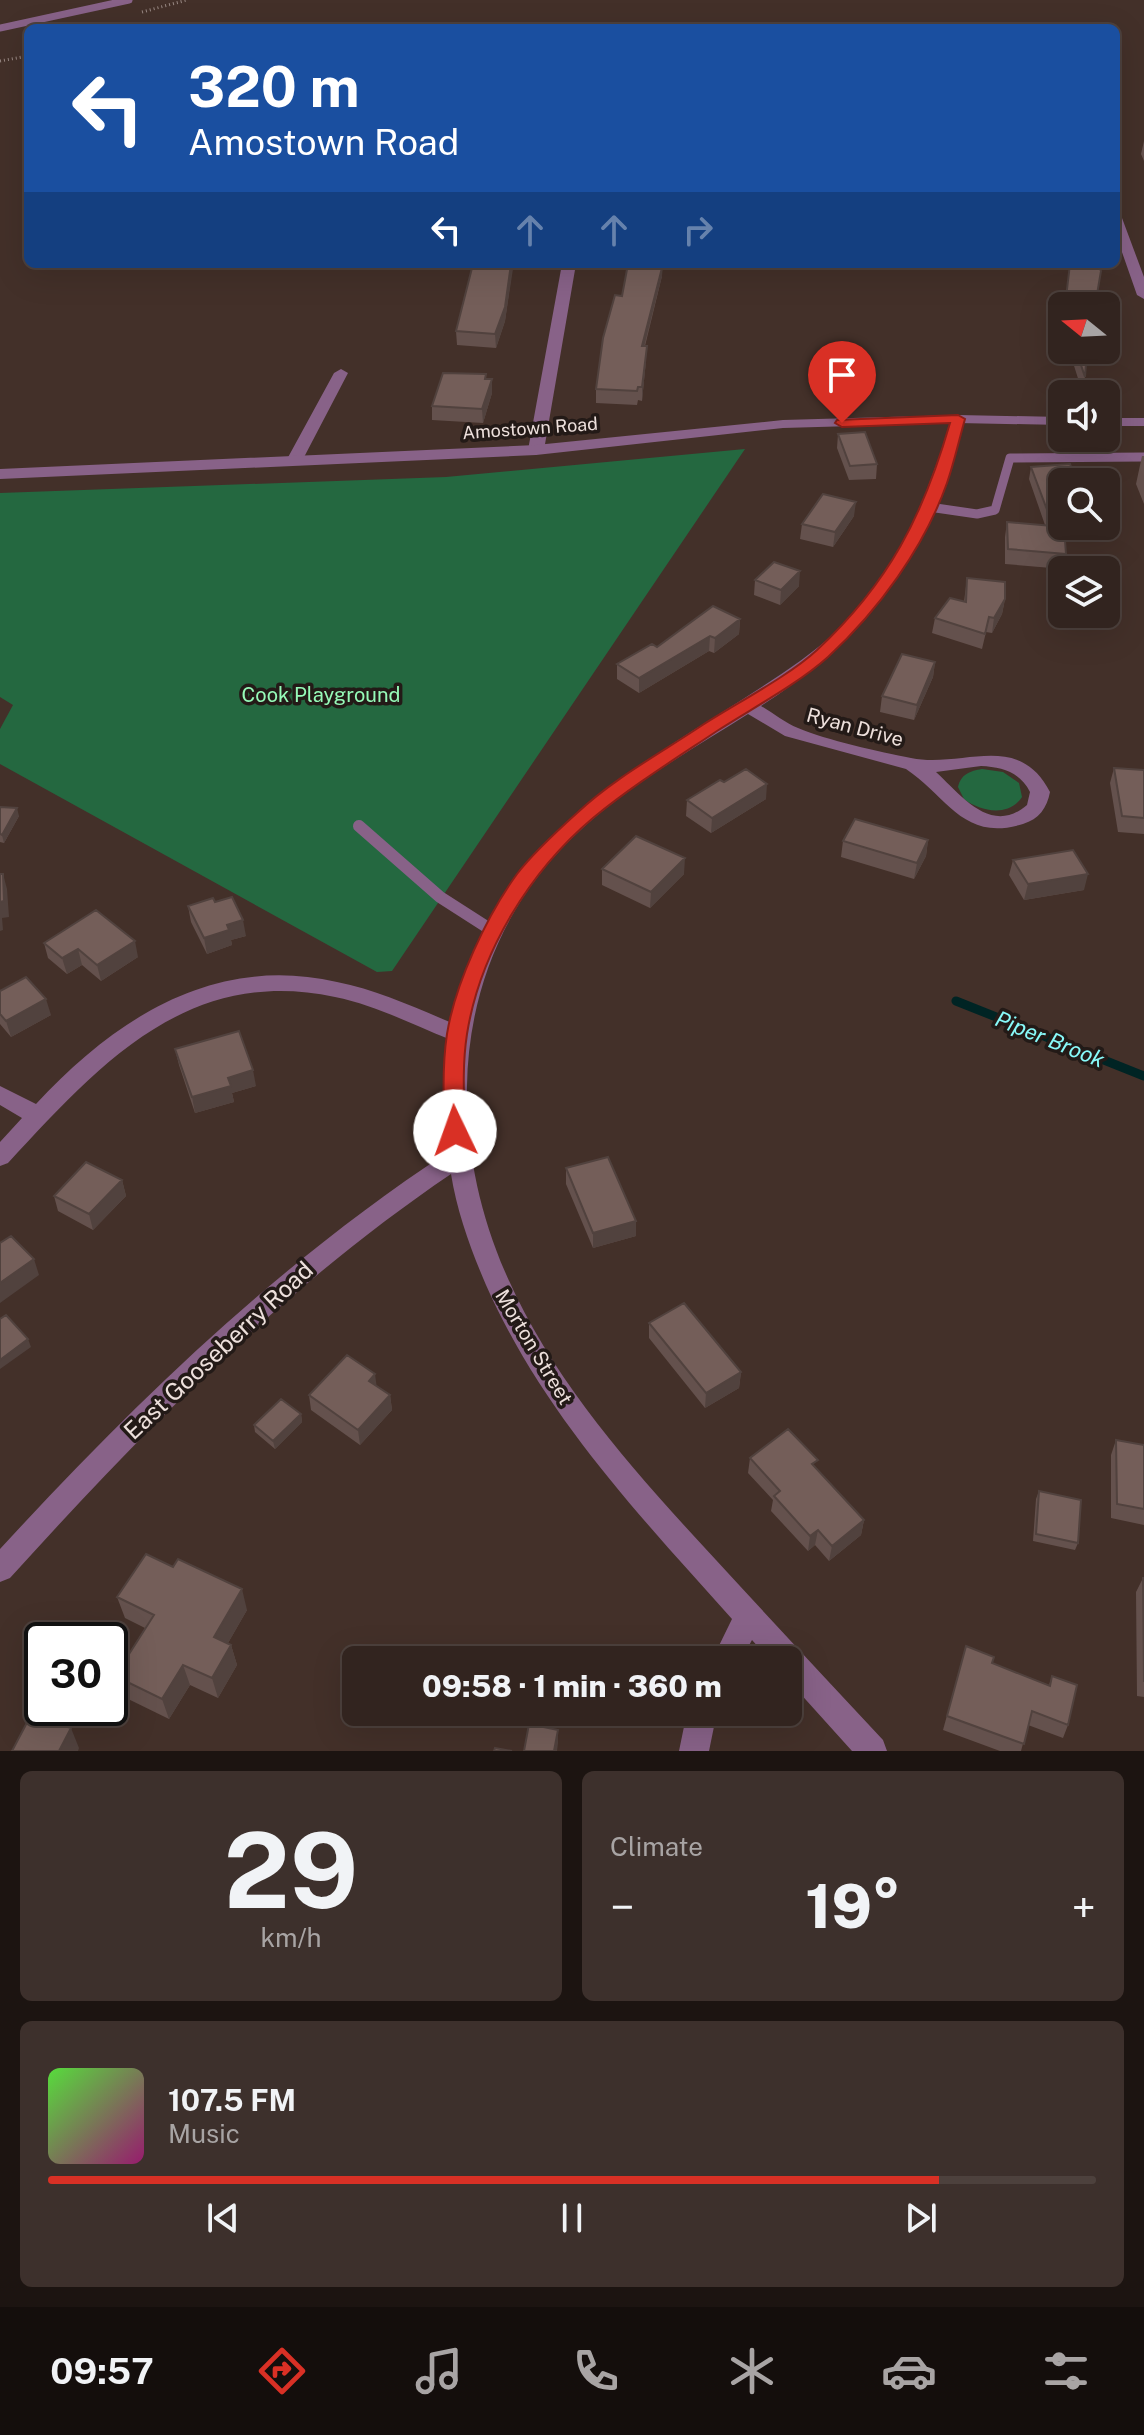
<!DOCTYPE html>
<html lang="en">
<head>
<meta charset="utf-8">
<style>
	:root { --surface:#32241f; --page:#3d302c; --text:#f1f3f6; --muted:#a8a4a4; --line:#4d413d; --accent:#d93025 }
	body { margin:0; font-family:"Public Sans",sans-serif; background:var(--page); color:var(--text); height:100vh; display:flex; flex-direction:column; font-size:30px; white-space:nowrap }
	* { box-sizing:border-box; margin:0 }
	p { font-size:26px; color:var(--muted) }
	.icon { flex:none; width:44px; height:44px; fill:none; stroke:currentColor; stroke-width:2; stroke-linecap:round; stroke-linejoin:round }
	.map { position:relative; height:1751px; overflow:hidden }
	.side { display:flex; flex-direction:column; gap:20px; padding:20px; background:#1c1411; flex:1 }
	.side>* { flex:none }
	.top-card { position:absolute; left:24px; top:24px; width:1096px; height:244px; border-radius:12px; box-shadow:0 8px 32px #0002,0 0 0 2px var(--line); background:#1a4fa0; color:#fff; overflow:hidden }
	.needle { width:52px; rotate:288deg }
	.controls { position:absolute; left:1048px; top:292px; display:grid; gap:16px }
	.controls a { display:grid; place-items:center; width:72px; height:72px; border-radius:12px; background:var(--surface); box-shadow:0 8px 32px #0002,0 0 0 2px var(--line); font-size:40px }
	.speed { position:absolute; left:24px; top:1622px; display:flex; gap:16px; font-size:40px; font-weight:700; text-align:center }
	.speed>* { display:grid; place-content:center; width:104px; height:104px; border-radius:50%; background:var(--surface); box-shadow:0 8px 32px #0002,0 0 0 2px var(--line); line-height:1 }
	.speed .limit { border:4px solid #111; border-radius:12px; background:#fff; color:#111 }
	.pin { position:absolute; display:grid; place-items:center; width:68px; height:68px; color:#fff; margin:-82px -34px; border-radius:50% 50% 50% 0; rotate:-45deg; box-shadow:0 0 8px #0007 }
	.pin .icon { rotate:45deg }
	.me { position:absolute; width:88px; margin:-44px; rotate:357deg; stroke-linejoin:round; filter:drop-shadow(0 0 6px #0008) }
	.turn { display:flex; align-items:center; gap:28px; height:168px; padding:0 32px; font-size:36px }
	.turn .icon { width:104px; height:104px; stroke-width:2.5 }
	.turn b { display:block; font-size:56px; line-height:68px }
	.lanes { display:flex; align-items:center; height:76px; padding:0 32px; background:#0003; justify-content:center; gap:40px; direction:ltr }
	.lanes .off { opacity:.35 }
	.big { font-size:60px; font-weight:800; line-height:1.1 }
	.side .tile { flex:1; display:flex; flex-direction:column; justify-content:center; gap:12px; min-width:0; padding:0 28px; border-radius:12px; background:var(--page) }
	.side .dial { align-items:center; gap:0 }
	.dial b { font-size:104px; line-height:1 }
	.song { display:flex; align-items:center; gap:24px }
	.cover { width:96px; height:96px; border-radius:12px; background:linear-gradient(135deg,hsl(110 70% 55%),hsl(320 70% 35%)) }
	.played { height:8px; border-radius:4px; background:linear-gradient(90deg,var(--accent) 85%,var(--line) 85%) }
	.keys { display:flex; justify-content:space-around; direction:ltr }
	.heat { display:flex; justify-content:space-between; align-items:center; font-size:44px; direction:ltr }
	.side .tiles { flex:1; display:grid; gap:20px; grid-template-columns:1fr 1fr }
	.tile:last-child { grid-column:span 2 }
	.trip { position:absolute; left:342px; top:1646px; width:460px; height:80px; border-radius:12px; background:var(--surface); box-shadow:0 8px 32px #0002,0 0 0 2px var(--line); font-weight:800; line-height:80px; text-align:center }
	.menu { display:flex; height:128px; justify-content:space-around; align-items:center; background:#140e0c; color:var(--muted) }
	.menu .icon { width:56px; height:56px }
	.menu .current { color:var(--accent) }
	.menu b { font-size:36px; color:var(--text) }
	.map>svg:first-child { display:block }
	.green { fill:#246840 }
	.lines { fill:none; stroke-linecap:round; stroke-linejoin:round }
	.stream { stroke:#002424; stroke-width:9 }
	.path { stroke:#988883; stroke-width:3; stroke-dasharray:1 3; stroke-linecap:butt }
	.service-far2 { stroke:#886288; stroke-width:7 }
	.service-far1 { stroke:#886288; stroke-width:9 }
	.service { stroke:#886288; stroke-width:12 }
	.minor { fill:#886288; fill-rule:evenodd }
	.tertiary { fill:#886288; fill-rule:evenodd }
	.wall { fill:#64514d }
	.shaded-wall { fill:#51423e }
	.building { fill:#745e59; stroke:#51423e; stroke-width:2 }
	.route { fill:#d93025; stroke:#8d1f18; stroke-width:2 }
	.labels { text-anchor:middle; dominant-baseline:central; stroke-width:7; stroke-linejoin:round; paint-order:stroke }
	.far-street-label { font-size:18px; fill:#ede0dc; stroke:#231a17 }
	.park-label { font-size:20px; fill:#96fab8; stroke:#231a17 }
	.street-label { font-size:20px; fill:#ede0dc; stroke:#231a17 }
	.water-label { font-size:22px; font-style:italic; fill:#88fafa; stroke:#231a17 }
	.near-street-label { font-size:24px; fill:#ede0dc; stroke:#231a17 }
</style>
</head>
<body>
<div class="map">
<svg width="1144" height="1751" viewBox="0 0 1144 1751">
	<rect width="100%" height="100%" fill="#433029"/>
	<!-- green -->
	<path class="green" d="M745 449 392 971 377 972 0 764V729L13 705 0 697V493L446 477Z
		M982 769 1003 772 1019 783 1022 797C1009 817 981 812 964 799L958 787C961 774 970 771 982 769Z"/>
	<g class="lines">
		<!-- stream -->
		<path class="stream" d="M956 1001 1144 1076"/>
		<!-- path -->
		<path class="path" d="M142 12 187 0
			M0 61 28 56"/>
		<!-- service-far2 -->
		<path class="service-far2" d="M0 28 129 0"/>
		<!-- service-far1 -->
		<path class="service-far1" d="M929 507 977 514 995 510 1010 458 1144 457"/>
		<!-- service -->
		<path class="service" d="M359 826 440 897 493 931"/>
		<!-- minor -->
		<path class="minor" d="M1116 214 1122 218 1144 277V299L1137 295 1116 235Z
			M562 264H576L544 450 536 455 528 450Z
			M341 369 348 373 302 461 299 464H289L286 461 334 373Z
			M958 415 965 419C929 550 876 632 761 706 773 713 785 723 798 728 826 740 880 752 911 758 962 769 1018 730 1050 792 1047 808 1039 819 1023 824 963 842 949 798 906 769L785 736 748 714C674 761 594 804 539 875 492 935 468 1011 467 1086 465 1283 590 1424 716 1560 771 1620 827 1680 883 1740L887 1751H852L788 1680V1660H770L752 1640 741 1660H712L732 1619C639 1515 543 1414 486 1285 471 1250 457 1212 451 1174 284 1287 145 1429 10 1578L0 1582V1549C138 1399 278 1264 448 1152L444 1120 449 1039C411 1024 375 1005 335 997 187 965 98 1066 8 1163L0 1166V1142L22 1118 0 1105V1086L36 1104C116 1018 214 954 337 982 377 990 414 1007 452 1023 486 857 608 784 740 701 774 679 808 658 838 630 897 573 928 496 951 419ZM981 766C1002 767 1020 772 1030 792L1027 805C991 836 961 795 936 772Z
			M687 1712H717L709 1751H679Z"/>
		<!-- tertiary -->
		<path class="tertiary" d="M958 415 1062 417V425L958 423 783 428 536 455 0 479V469L536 445 783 420Z
			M1106 418H1144V426H1106Z"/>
	</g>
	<!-- wall -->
	<path class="wall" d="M1144 141V161L1141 154Z
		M473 264H513L505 321 496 348 457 345 456 331Z
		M662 276 645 346 646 360 642 401 638 400 637 405 596 403V389L622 296Z
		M1069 350H1087L1085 377 1082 391Z
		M486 379H492V393L483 423 432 420V406Z
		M838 434 877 464 876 479 849 480 837 448Z
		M1142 456H1144V504L1136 484Z
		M1031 467 1062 482V526H1086L1065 527 1066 554 1063 569 1005 564V537L1007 522 1045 525 1029 479Z
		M854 516 833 547 800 539 802 524Z
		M967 578 1005 599 1002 614 992 633 986 632 982 649 932 633 935 618 964 602Z
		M755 580 799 586 780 605 754 595Z
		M740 619 739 634 714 653 709 651 639 693 617 679V664L657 647Z
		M935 662 933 677 914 720 880 712 882 696Z
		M1114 768 1144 770V834L1118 832 1110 783Z
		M724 782 766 799 711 833 686 816 687 800Z
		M0 807 19 816 4 843 0 842Z
		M928 840 926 856 914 879 841 857 843 841Z
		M1013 860 1084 890 1024 900 1009 875Z
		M602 869 684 874 650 908 602 885Z
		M215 902 246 936 231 940 232 945 207 954 191 922 188 906Z
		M44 943 138 957 101 981 82 965 67 974 48 958Z
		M0 991 51 1015 11 1037 0 1024Z
		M175 1049 256 1086 232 1093 234 1102 195 1113 179 1065Z
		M566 1168 636 1221V1236L593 1248 566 1184Z
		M122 1180 126 1196 93 1230 58 1211 54 1196Z
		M649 1323 741 1372 739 1388 705 1408 649 1338Z
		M309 1395H390L392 1410 360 1445 311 1410Z
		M301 1414 302 1422 275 1449 255 1432 254 1425Z
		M1116 1440 1144 1445V1525L1111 1518V1455Z
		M750 1458 816 1469 864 1520 861 1535 829 1561 815 1545 808 1551 771 1511 773 1500 748 1473Z
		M1039 1491 1078 1543 1075 1550 1033 1541 1036 1499Z
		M1143 1578H1144V1697L1137 1696 1136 1592Z
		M117 1597 247 1610 228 1643 231 1645 237 1665 218 1698 190 1685 169 1719 122 1696 115 1676 145 1628 125 1618Z
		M966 1646 992 1663 1049 1685 1052 1676 1068 1725 1063 1738 1028 1725 1021 1751H1000L943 1730Z"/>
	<!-- shaded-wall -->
	<path class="shaded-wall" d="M511 264H513V269L505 321 496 348 495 334Z
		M663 264 662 276 641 359 642 346Z
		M647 346 646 360 642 401V387Z
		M492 379V393L483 423 482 409Z
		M856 502 854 516 833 547 835 532Z
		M800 571 799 586 780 605 781 590Z
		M1005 599 1002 614 992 633 994 618Z
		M740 619 739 634 714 653 715 638Z
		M710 636 709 651 639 693V678Z
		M935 662 933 677 914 720 917 705Z
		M767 784 766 799 711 833 712 818Z
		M17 808 19 816 4 843 2 835Z
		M928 840 926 856 914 879 917 863Z
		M685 858 684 874 650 908 651 892Z
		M3 874 7 889 9 917 2 918 3 930 0 931V902Z
		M1088 874 1084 890 1024 900 1028 884Z
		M243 920 246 936 231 940 232 945 207 954 204 938 227 925Z
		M135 941 138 957 101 981 97 965Z
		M78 949 82 965 67 974 62 958Z
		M46 999 51 1015 11 1037 6 1021Z
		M253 1070 256 1086 232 1093 234 1102 195 1113 192 1097 228 1078Z
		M122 1180 126 1196 93 1230 89 1214Z
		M636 1221V1236L593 1248V1233Z
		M34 1259 39 1275 0 1303V1283Z
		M28 1339 31 1347 0 1369V1360Z
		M741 1372 739 1388 705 1408 706 1393Z
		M375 1374 377 1389 369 1381Z
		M390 1395 392 1410 360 1445 358 1430Z
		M301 1414 302 1422 275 1449 273 1441Z
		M864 1520 861 1535 829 1561 832 1546Z
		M818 1530 815 1545 808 1551 810 1536Z
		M242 1589 247 1610 220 1657 214 1637Z
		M231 1645 237 1665 218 1698 212 1678Z
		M183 1665 190 1685 169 1719 162 1699Z
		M71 1728 79 1748 78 1751H59Z
		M558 1730V1743L557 1751H554Z"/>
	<!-- building -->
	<path class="building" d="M473 264H511L505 307 495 334 456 331Z
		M628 264H663L642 346H647L642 387H638L637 391 596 389 603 338 615 295 622 296Z
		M1070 264H1098L1101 271 1095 306H1065Z
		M1076 350H1087L1085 377Z
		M443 373 486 374 485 379H492L482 409 432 406Z
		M865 432 877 464 850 466 838 434Z
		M1070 464 1077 482H1062V515H1049L1031 467Z
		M823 494 856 502 835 532 802 524Z
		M1007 522 1064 527 1066 554 1008 549Z
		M774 562 800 571 781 590 755 580Z
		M967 578 1005 582V599L994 618 989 617 985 634 935 618 950 598 966 602Z
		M713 606 740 619 715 638 710 636 639 678 617 664 652 644 657 647Z
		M902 654 935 662 917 705 882 696Z
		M1114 768 1144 770V818L1122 816Z
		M746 769 767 784 712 818 687 800 720 780 724 782Z
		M0 807 17 808 2 835 0 834Z
		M855 819 928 840 917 863 843 841Z
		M636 836 685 858 651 892 602 869Z
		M1073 850 1088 874 1028 884 1013 860Z
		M0 874H3L4 901 0 902Z
		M232 897 243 920 227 925 229 930 204 938 188 906 213 898 215 902Z
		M96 910 135 941 97 965 78 949 62 958 44 943Z
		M26 977 46 999 6 1021 0 1014V991Z
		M239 1031 253 1070 228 1078 231 1086 192 1097 175 1049Z
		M608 1157 636 1221 593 1233 566 1168Z
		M86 1162 122 1180 89 1214 54 1196Z
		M11 1236 34 1259 0 1283V1243Z
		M684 1303 741 1372 706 1393 649 1323Z
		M6 1315 28 1339 0 1360V1319Z
		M347 1355 375 1374 369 1381 390 1395 358 1430 309 1395Z
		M281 1399 301 1414 273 1441 254 1425Z
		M788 1429 818 1460 812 1464 864 1520 832 1546 818 1530 810 1536 774 1496 780 1491 750 1458Z
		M1116 1440 1144 1445V1509L1117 1504Z
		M1039 1491 1081 1500 1078 1543 1036 1534Z
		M146 1554 173 1567 178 1559 242 1589 214 1637 231 1645 212 1678 183 1665 162 1699 115 1676 154 1615 117 1597Z
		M1143 1578H1144V1682Z
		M966 1646 994 1657 992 1663 1050 1686 1052 1676 1077 1685 1068 1725 1032 1711 1024 1744 947 1716Z
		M31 1715 71 1728 59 1751H12Z
		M529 1724 558 1730 554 1751H524Z
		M495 1748 512 1751H494Z"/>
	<!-- route -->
	<path class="route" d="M958 415 965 419C959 440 954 463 947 483 924 548 878 611 828 657 798 684 751 709 717 731 675 759 632 786 593 818 530 871 480 952 467 1034 462 1066 464 1098 465 1131L462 1137H448L445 1131C443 1098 442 1066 447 1034 455 984 487 915 517 874 533 853 557 831 577 813 613 779 659 754 701 726 735 704 789 676 817 650 889 583 923 516 950 423L842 427 835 423 837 420Z"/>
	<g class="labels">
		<!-- far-street labels -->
		<g class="far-street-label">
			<text transform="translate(530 428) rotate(-4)">Amostown Road</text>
		</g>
		<!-- park labels -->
		<g class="park-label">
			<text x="321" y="695">Cook Playground</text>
		</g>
		<!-- street labels -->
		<g class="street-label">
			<text transform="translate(855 727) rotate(15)">Ryan Drive</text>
			<text transform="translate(534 1347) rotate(59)">Morton Street</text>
		</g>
		<!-- water labels -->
		<g class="water-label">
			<text transform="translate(1050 1039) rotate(22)">Piper Brook</text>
		</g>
		<!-- near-street labels -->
		<g class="near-street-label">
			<text transform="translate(218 1350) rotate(-43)">East Gooseberry Road</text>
		</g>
	</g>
</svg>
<div class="controls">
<a><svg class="needle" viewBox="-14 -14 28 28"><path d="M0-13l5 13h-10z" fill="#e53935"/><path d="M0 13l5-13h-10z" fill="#a8a4a4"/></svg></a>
<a><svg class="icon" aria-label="sound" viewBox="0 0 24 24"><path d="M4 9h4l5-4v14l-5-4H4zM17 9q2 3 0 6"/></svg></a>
<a><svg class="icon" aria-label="search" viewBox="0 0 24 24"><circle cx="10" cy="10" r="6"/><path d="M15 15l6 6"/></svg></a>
<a><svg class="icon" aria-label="layers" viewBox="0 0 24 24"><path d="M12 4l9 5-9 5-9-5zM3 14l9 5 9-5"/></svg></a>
</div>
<div class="speed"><div class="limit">30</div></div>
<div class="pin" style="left:842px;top:423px;background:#d93025"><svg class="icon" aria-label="arrive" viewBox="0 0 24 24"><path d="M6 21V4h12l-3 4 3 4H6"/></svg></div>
<svg class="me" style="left:455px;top:1131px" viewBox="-20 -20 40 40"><circle r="19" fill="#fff"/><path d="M0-13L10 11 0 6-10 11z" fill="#d93025"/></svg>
<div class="trip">09:58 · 1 min · 360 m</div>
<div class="top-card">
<div class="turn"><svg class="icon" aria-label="left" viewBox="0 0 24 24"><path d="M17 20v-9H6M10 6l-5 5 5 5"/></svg><div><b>320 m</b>Amostown Road</div></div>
<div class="lanes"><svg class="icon" aria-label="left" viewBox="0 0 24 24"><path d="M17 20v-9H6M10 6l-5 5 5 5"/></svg><svg class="icon off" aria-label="ahead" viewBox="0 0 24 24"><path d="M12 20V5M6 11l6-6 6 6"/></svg><svg class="icon off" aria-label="ahead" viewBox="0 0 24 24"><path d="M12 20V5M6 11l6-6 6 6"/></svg><svg class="icon off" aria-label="right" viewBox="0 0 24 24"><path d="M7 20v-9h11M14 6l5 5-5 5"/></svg></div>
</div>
</div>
<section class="side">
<div class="tiles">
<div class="tile dial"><b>29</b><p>km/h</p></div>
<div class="tile"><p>Climate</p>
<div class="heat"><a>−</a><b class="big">19°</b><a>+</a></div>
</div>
<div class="tile">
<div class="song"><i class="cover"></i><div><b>107.5 FM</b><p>Music</p></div></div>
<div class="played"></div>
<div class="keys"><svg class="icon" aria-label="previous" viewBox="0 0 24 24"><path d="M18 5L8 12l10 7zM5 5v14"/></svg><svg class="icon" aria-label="pause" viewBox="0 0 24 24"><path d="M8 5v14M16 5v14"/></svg><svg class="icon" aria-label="next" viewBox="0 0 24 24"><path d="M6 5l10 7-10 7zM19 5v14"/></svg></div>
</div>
</div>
</section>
<nav class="menu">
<b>09:57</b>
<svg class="icon current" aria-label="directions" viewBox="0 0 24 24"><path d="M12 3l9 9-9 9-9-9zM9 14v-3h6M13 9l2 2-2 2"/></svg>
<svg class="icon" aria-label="music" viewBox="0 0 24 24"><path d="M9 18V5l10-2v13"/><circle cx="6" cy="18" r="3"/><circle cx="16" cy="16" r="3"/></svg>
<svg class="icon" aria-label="phone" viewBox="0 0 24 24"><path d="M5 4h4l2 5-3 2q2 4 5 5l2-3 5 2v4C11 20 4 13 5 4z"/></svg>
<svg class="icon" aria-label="climate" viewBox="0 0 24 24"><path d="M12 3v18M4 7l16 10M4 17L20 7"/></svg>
<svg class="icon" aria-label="car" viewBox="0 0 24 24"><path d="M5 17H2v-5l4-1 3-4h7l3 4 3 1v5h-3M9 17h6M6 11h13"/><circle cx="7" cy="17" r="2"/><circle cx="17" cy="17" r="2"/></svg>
<svg class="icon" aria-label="filters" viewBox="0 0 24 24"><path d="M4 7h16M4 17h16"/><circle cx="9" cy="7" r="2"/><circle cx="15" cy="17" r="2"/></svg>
</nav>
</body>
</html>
